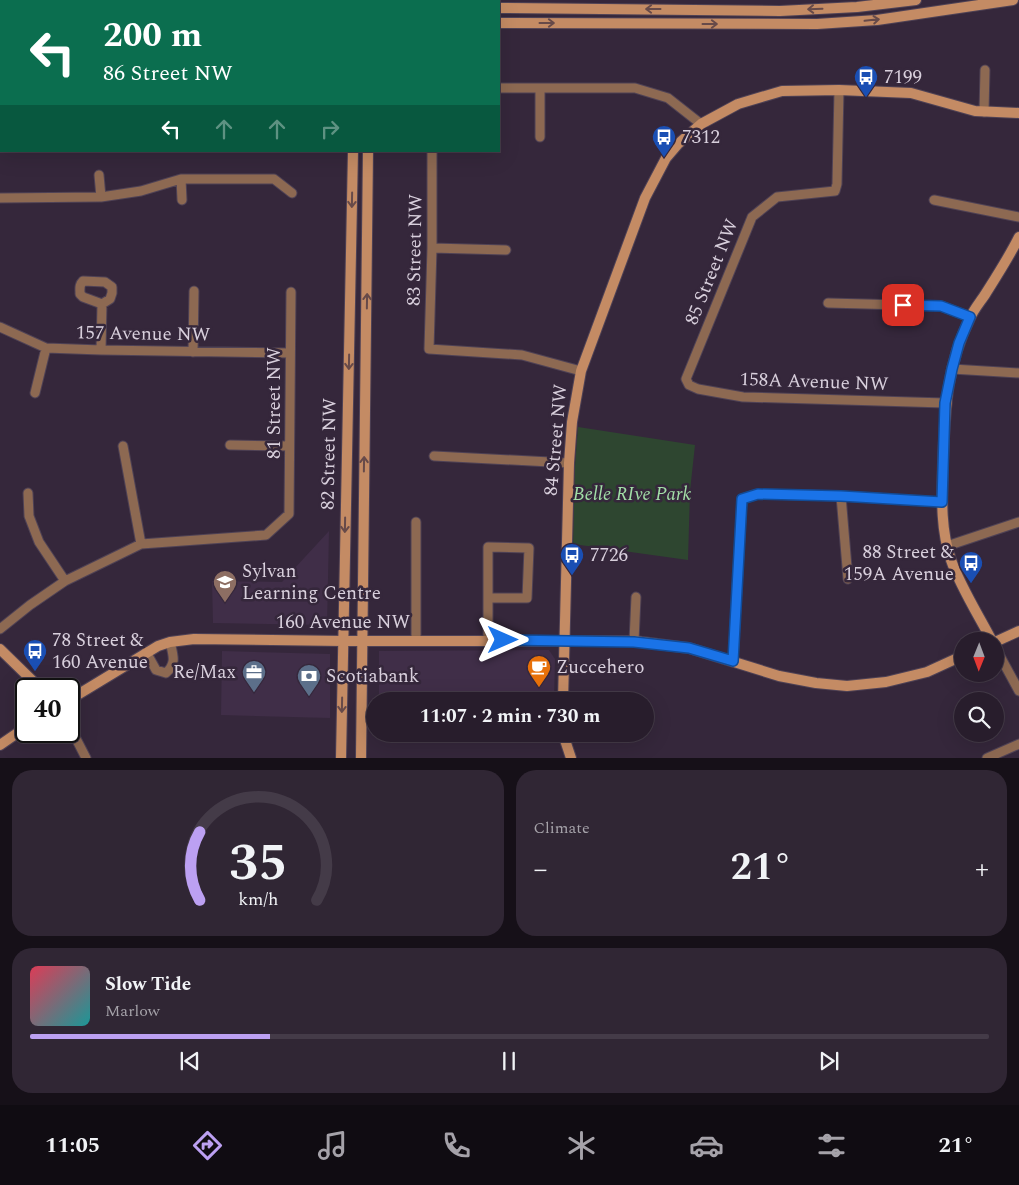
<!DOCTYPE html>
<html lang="en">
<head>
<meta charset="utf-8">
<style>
	:root { --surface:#281d2c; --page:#302634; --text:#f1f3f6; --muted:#a5a2a9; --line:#443b48; --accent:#bca0f2 }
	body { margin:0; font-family:Spectral,serif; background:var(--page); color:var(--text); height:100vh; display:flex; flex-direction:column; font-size:19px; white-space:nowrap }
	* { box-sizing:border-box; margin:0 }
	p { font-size:16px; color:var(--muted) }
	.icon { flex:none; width:28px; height:28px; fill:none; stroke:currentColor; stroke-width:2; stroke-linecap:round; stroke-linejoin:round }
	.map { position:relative; height:758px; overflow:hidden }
	.side { display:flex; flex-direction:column; gap:12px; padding:12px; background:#161018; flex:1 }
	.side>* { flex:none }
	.banner { position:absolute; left:0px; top:0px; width:500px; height:152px; box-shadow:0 5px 20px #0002,0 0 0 1px var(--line); background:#0b6e4f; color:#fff; overflow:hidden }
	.needle { width:32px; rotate:181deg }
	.fabs { position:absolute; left:954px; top:632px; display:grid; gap:10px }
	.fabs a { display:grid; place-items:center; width:50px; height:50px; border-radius:50%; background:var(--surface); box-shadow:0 5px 20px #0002,0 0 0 1px var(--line); font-size:25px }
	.speed { position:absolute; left:15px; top:678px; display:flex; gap:10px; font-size:25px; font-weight:700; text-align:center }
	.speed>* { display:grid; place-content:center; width:65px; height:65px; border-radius:50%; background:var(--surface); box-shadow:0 5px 20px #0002,0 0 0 1px var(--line); line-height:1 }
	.speed .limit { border:2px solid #111; border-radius:8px; background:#fff; color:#111 }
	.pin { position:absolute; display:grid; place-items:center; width:42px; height:42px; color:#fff; margin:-21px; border-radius:10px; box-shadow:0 2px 8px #0006 }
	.me { position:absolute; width:55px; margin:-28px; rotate:90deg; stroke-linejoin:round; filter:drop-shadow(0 0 4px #0008) }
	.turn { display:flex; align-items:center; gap:18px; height:105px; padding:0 20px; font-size:22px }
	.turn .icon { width:65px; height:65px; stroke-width:2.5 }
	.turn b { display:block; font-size:35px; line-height:42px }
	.lanes { display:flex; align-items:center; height:48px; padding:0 20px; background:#0003; justify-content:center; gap:25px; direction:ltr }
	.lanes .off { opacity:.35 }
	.big { font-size:38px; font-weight:700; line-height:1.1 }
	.side .tile { flex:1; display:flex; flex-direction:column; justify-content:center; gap:8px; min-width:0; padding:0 18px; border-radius:20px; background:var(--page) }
	.side .dial { align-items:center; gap:0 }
	.dial svg { height:130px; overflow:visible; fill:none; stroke:var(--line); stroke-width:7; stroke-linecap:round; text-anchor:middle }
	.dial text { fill:var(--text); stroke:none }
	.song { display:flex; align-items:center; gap:15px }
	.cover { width:60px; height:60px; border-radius:8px; background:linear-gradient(135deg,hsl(350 70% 55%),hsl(180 70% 35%)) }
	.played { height:5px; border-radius:2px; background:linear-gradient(90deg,var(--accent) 25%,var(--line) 25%) }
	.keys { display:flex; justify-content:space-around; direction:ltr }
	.heat { display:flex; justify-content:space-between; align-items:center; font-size:28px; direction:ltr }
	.side .tiles { flex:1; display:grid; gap:12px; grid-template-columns:1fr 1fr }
	.tile:last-child { grid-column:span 2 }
	.trip { position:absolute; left:366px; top:692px; width:288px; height:50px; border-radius:25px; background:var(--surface); box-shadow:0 5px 20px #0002,0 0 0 1px var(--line); font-weight:700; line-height:50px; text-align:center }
	.tab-bar { display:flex; height:80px; justify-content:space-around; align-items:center; background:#100c12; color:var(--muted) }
	.tab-bar .icon { width:35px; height:35px }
	.tab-bar .on { color:var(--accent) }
	.tab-bar b { font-size:22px; color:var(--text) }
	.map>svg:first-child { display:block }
	.built { fill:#402e48 }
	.green { fill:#2e4630 }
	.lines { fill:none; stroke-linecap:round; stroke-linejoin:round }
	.street-casing { stroke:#4f4255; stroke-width:11 }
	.secondary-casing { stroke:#4f4255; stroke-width:12 }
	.street { stroke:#8d6952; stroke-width:9 }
	.secondary { stroke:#c48b64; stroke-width:10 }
	.oneway { stroke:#674a49 }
	.route-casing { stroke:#114b97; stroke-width:12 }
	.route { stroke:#1a73e8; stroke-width:9 }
	.labels { text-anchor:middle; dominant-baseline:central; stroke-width:5; stroke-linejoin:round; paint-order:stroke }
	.poi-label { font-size:19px; fill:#d8cfdc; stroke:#35273b; text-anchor:start }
	.street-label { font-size:19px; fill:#d8cfdc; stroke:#35273b }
	.park-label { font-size:19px; font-style:italic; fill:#a2dfa7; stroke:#35273b }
</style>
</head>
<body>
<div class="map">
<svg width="1019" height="758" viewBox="0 0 1019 758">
	<rect width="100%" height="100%" fill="#35273b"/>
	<!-- built -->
	<path class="built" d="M329 531 327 625 213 623 212 581 282 582Z
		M549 650 555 659 554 701H379V651Z
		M222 651 330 654V718L221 715Z"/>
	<!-- green -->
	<path class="green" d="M578 427 695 445 690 491 688 560 573 544 575 466Z"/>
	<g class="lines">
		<!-- street casing -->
		<g class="street-casing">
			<path id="street" d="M0 78H1
				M499 88H635L668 98 701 124
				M839 90 837 184 835 191 777 197 752 217 686 379 689 385 698 389 743 397 945 403
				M984 112 985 70
				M540 137V88
				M432 151V248L429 349 522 355 581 371
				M99 175 101 197
				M181 179 182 200
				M0 198 101 197 141 191 181 179H274L292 193
				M934 200 1019 217
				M432 248 506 250
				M83 281 105 282 112 287V293L110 299 102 304 83 297 80 294C80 288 79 285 83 281Z
				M828 303 941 306 970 317
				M0 327 46 348 101 350 290 353
				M101 350 102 304
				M193 352 194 291
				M952 369 1019 373
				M35 393 46 348
				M230 445 289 446
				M123 446 141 544
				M434 456 569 463
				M28 493 29 516 39 542 65 581
				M841 496 848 579
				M947 546 1019 522
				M488 598H527L529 548 488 547V640
				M0 629 30 605 65 581 141 544 266 535 289 514 291 292
				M416 640V522
				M634 641 636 597
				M995 647 1019 691
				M146 652 156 670 166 673C177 663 173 655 170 642
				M733 661 742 499 758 494 841 496 942 502
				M69 725 86 758
				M987 758 1019 744"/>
		</g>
		<!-- secondary casing -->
		<g class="secondary-casing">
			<path id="secondary" d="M82 0 128 1
				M424 0 439 1
				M314 1 318 0
				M356 1V0
				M371 1V0
				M499 8 780 11 857 7 916 0
				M0 12H1
				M499 23 817 24 877 20 1013 0
				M992 641C979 616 960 586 951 560 940 528 942 496 943 462 945 410 946 367 970 318 974 309 981 301 986 293 998 274 1009 257 1019 237
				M995 642 1019 631
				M0 649 41 689
				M69 700 158 646 170 642 194 639 343 641H634L689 648 779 676 816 683 847 686 886 682 927 672 962 656
				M563 701 569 463 572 422 581 371 645 198 666 158 678 144 701 124 738 104 782 91 839 90 911 93 975 111 1019 113
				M563 734 571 758
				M0 745 26 727
				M341 758 353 151
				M361 758 368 151"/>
		</g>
		<!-- street -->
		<use href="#street" class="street"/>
		<!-- secondary -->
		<use href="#secondary" class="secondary"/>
	</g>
	<!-- one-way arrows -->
	<defs><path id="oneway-shaft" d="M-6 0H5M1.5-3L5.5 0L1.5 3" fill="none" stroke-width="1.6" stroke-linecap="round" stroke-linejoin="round" transform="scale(1.25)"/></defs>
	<g class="oneway">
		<use href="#oneway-shaft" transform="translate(653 9) rotate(-180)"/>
		<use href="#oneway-shaft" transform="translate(815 9) rotate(178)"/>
		<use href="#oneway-shaft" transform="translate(872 20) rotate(-6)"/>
		<use href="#oneway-shaft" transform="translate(547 23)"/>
		<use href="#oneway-shaft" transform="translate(710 24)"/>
		<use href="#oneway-shaft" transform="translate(352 200) rotate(91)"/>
		<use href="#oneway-shaft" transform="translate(367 301) rotate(-89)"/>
		<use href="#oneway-shaft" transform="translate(349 362) rotate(91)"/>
		<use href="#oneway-shaft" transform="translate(364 464) rotate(-89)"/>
		<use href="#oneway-shaft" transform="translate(345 525) rotate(91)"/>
		<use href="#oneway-shaft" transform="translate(342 705) rotate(91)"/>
	</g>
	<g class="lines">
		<!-- route casing -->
		<g class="route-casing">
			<path id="route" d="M503 640 634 642 689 648 733 661 742 499 758 494 841 496 942 502 945 403 952 369 959 343 970 317 941 306 903 305"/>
		</g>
		<!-- route -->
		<use href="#route" class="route"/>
	</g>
	<!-- icons -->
	<defs>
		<g id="bus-pin" transform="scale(1.25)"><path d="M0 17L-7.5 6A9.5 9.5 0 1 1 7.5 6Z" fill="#1a4fb4" stroke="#35273b"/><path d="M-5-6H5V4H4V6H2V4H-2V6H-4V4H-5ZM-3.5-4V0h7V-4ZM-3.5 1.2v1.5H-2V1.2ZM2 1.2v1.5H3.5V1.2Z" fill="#fff"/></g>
		<g id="school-pin" transform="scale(1.25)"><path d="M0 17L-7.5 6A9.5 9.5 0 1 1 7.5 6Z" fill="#8d6e63" stroke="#35273b"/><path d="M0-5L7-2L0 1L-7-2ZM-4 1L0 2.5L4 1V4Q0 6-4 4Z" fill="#fff"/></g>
		<g id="cafe-pin" transform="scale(1.25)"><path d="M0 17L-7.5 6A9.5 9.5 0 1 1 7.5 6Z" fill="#e8710a" stroke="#35273b"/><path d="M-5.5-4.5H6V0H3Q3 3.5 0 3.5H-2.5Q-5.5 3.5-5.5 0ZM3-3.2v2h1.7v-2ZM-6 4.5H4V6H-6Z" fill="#fff"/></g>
		<g id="office-pin" transform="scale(1.25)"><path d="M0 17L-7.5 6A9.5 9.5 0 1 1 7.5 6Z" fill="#5c6f8a" stroke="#35273b"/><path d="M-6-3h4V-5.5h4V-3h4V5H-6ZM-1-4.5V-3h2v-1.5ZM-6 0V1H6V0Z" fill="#fff"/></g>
		<g id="bank-pin" transform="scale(1.25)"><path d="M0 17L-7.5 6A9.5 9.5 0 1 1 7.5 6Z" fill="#5c6f8a" stroke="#35273b"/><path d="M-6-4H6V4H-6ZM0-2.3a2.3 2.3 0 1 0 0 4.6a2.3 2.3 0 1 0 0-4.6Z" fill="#fff"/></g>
	</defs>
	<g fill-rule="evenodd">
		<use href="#bus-pin" x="866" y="77"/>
		<use href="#bus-pin" x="664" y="137"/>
		<use href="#bus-pin" x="572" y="555"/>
		<use href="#bus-pin" x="971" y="563"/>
		<use href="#school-pin" x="225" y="582"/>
		<use href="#bus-pin" x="35" y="651"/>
		<use href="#cafe-pin" x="539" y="667"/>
		<use href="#office-pin" x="254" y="672"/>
		<use href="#bank-pin" x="309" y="676"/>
	</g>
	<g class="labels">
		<!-- poi labels -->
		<g class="poi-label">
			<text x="884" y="77">7199</text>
			<text x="682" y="137">7312</text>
			<text x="954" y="552" text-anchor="end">88 Street &amp;<tspan x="954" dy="22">159A Avenue</tspan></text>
			<text x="590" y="555">7726</text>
			<text x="242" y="571">Sylvan<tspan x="242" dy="22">Learning Centre</tspan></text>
			<text x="52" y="640">78 Street &amp;<tspan x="52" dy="22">160 Avenue</tspan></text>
			<text x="556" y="667">Zuccehero</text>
			<text x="236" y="672" text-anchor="end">Re/Max</text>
			<text x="326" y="676">Scotiabank</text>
		</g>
		<!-- street labels -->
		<g class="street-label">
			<text transform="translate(415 250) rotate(-89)">83 Street NW</text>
			<text transform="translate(712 272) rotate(-68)">85 Street NW</text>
			<text transform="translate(143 334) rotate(1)">157 Avenue NW</text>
			<text transform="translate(814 382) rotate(2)">158A Avenue NW</text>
			<text transform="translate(274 403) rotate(-90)">81 Street NW</text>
			<text transform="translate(556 440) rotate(-85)">84 Street NW</text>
			<text transform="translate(329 454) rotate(-89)">82 Street NW</text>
			<text x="343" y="622">160 Avenue NW</text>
		</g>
		<!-- park labels -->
		<g class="park-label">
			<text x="632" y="494">Belle RIve Park</text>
		</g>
	</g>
</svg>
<div class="fabs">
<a><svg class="needle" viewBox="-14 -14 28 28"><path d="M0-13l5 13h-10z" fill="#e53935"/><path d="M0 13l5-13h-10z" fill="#a5a2a9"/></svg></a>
<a><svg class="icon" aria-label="search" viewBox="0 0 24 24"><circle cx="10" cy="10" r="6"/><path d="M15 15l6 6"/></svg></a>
</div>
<div class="speed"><div class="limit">40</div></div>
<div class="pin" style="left:903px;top:305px;background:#d93025"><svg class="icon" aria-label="arrive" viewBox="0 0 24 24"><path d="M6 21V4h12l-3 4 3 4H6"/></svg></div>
<svg class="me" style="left:503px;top:640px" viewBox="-20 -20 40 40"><path d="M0-17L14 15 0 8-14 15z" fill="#1a73e8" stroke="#fff" stroke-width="4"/></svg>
<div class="trip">11:07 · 2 min · 730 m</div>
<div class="banner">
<div class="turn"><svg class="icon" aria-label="left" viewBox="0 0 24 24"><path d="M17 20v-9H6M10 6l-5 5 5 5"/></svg><div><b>200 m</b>86 Street NW</div></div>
<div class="lanes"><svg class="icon" aria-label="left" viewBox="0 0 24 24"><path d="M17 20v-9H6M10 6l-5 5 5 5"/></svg><svg class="icon off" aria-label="ahead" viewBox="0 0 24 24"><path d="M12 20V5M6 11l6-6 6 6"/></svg><svg class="icon off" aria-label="ahead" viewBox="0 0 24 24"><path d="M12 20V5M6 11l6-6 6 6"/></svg><svg class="icon off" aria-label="right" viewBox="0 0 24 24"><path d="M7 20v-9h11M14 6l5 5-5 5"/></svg></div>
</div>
</div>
<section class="side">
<div class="tiles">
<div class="tile dial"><svg viewBox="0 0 100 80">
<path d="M14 69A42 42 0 1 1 86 69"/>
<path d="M14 69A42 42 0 0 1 14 27" stroke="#bca0f2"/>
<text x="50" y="56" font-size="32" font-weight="700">35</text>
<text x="50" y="72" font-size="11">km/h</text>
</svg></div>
<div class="tile"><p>Climate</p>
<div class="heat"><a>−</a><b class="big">21°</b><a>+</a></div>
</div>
<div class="tile">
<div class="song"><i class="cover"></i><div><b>Slow Tide</b><p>Marlow</p></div></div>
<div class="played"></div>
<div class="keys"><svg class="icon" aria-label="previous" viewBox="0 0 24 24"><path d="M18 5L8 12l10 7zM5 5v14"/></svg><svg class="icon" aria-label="pause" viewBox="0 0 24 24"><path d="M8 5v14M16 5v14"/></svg><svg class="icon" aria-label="next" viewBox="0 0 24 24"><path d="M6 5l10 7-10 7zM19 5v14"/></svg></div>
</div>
</div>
</section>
<nav class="tab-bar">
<b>11:05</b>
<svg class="icon on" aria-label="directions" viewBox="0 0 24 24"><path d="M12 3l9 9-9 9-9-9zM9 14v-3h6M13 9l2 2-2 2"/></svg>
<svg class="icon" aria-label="music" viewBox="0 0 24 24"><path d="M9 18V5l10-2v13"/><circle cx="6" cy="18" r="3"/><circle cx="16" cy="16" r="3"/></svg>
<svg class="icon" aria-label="phone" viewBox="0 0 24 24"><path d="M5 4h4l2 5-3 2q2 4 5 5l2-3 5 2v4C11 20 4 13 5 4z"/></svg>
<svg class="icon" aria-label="climate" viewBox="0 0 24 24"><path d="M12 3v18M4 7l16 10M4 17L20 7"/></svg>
<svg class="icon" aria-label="car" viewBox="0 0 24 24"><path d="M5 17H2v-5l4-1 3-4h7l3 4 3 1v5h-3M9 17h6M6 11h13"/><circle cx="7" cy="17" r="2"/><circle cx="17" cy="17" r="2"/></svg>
<svg class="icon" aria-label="filters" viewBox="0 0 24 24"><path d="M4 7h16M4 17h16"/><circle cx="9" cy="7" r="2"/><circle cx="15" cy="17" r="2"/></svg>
<b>21°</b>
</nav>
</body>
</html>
